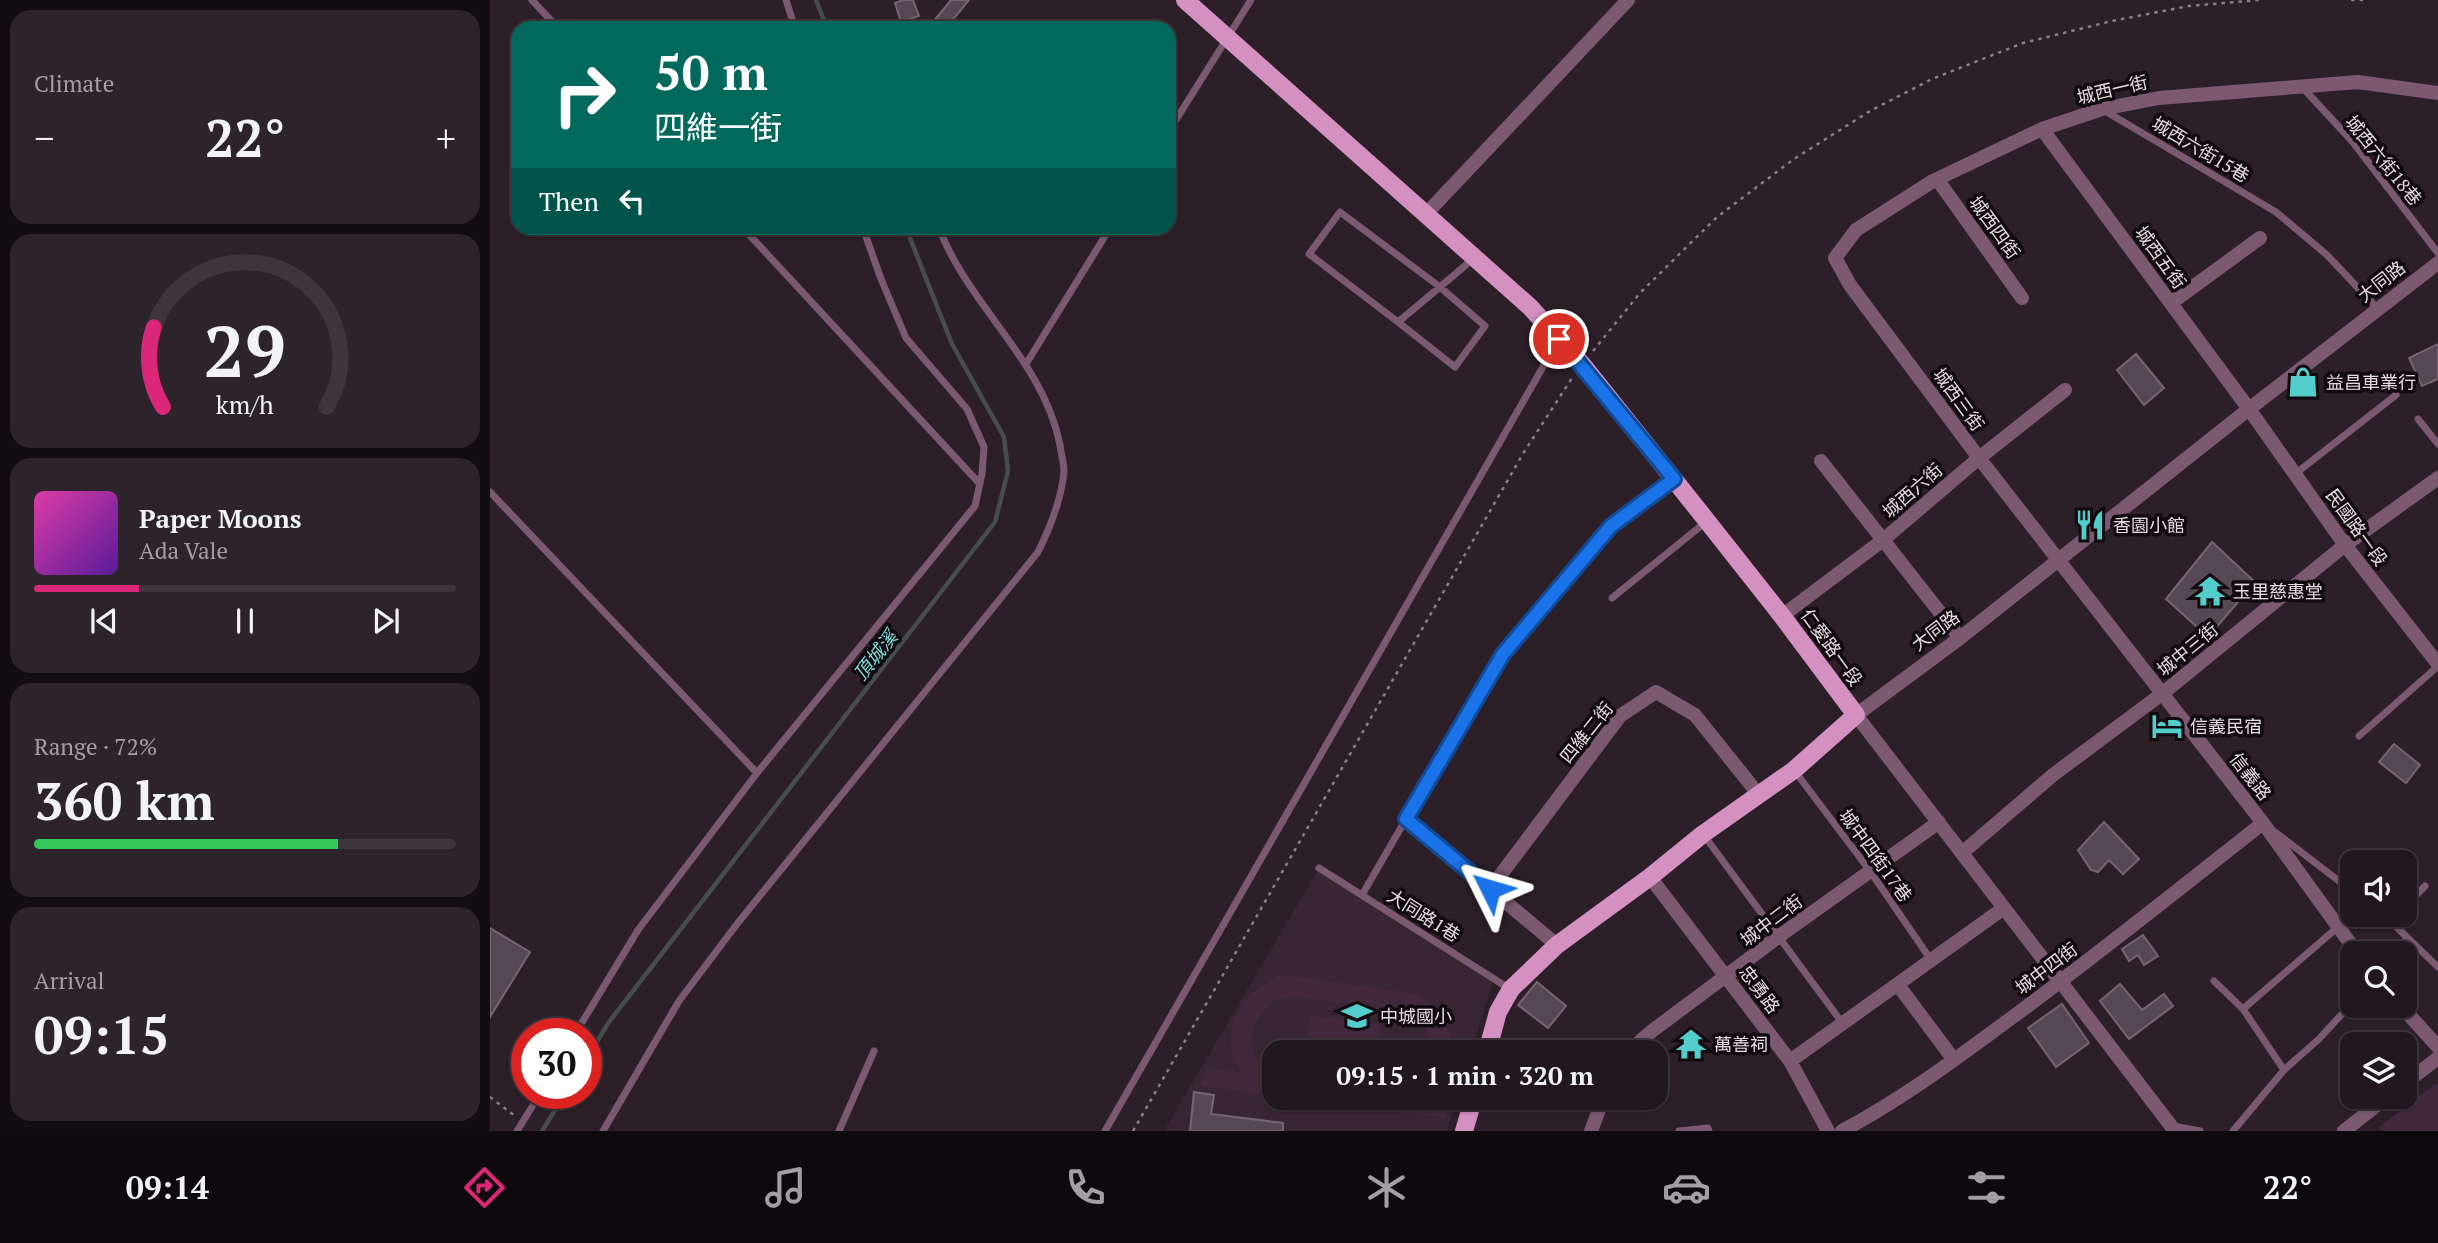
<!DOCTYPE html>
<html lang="en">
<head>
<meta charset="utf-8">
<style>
	:root { --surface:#21171e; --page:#2d242b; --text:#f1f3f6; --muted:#a29fa4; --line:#3e363c; --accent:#db2777 }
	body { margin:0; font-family:"PT Serif","Noto Sans TC",serif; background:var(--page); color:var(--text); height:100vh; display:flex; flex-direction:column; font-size:26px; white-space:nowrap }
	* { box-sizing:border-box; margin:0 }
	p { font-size:23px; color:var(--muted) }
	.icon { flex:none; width:38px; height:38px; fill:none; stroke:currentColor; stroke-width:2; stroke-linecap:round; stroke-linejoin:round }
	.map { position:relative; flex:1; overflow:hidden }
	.sheet { display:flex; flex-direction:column; gap:10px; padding:10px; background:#120d10; width:490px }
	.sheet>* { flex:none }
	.guide { position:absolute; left:21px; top:21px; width:665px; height:214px; border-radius:21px; box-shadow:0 2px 5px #0004,0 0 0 2px var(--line); background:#00695c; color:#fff; overflow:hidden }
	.tools { position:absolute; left:1850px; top:850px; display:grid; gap:14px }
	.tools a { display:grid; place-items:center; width:77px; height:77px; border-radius:14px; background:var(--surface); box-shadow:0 2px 5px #0004,0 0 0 2px var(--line); font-size:35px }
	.speed { position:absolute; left:21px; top:1018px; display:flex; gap:14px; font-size:35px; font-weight:700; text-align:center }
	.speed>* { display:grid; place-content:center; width:91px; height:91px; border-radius:50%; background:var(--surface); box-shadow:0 2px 5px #0004,0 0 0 2px var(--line); line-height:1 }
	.speed .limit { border:10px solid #d22; background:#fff; color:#111 }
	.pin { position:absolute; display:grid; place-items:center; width:60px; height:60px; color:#fff; margin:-30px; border:4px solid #fff; border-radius:50%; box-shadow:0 2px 7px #0007 }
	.me { position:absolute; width:77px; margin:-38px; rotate:310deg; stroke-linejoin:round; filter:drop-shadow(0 0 5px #0008) }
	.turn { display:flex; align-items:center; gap:24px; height:147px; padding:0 28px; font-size:32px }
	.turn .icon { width:91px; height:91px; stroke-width:2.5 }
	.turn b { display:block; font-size:49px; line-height:60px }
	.then { display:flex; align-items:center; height:66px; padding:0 28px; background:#0003; gap:14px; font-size:26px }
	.big { font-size:52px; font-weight:700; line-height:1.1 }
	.sheet .widget { flex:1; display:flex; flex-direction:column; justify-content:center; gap:10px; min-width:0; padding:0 24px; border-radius:21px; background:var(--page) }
	.sheet .dial { align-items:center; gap:0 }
	.dial svg { height:182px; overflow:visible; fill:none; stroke:var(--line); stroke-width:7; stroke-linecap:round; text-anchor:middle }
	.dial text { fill:var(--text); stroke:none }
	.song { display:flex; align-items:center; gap:21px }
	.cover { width:84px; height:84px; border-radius:10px; background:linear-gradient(135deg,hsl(320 70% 55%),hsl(270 70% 35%)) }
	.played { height:7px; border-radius:4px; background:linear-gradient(90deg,var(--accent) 25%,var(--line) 25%) }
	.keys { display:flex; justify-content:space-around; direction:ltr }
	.heat { display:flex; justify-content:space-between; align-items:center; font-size:38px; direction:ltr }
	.charge { height:10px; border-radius:5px; background:linear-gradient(90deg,#34c759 72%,var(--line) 0) }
	.trip { position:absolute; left:772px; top:1040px; width:406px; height:70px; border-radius:21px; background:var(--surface); box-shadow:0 2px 5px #0004,0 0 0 2px var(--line); font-weight:700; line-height:70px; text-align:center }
	.menu { display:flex; height:112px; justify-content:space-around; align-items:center; background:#0d090c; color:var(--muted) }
	.menu .icon { width:49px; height:49px }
	.menu .selected { color:var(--accent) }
	.menu b { font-size:32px; color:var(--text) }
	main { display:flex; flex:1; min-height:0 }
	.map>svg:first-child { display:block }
	.built { fill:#392633 }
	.green { fill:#42283b }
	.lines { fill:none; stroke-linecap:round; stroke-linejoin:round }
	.stream { stroke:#464d4f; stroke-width:4.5 }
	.building { fill:#564852; stroke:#756570; stroke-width:2 }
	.path { stroke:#8a7f87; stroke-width:2.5; stroke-dasharray:3.5 5; stroke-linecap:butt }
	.lane { stroke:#7b5a71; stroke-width:7 }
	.street { stroke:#7b5a71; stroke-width:14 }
	.primary { stroke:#d390c0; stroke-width:18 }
	.route-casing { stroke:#114b97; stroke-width:18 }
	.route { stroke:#1a73e8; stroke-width:12 }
	.labels { text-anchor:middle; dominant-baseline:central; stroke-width:7; stroke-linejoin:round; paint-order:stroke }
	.street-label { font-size:18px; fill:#e5dbe2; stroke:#110b0f }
	.poi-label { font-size:18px; fill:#e5dbe2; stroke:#110b0f; text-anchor:start }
	.water-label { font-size:19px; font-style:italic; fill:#80dedc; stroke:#110b0f }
</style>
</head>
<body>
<main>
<section class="sheet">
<div class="widget"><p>Climate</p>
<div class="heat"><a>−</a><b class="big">22°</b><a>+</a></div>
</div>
<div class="widget dial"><svg viewBox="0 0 100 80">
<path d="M14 69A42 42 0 1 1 86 69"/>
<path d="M14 69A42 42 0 0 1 10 34" stroke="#db2777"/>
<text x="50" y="56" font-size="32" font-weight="700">29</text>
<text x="50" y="72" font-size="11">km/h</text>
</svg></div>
<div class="widget">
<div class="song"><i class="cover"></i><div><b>Paper Moons</b><p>Ada Vale</p></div></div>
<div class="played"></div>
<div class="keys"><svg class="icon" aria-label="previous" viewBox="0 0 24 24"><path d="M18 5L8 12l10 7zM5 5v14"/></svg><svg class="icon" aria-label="pause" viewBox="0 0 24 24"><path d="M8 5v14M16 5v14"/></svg><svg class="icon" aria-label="next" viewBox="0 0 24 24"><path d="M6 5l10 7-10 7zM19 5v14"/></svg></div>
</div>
<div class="widget"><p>Range · 72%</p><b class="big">360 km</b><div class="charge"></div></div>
<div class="widget"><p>Arrival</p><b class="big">09:15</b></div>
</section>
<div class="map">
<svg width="1948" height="1131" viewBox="0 0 1948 1131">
	<rect width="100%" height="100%" fill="#2c1f28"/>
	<!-- built -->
	<path class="built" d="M829 868 1003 980 981 1052H784V1097H967L957 1131H674Z"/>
	<!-- green -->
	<path class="green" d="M793 975 923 993C947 1004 962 1024 962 1052H941C940 1033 934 1020 916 1013 889 1009 862 1005 836 1001 824 999 810 995 798 997 777 999 763 1020 762 1039 761 1055 771 1066 784 1073V1096L712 1086 716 1067 753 1073C723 1034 752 989 793 975Z
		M820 1015 891 1025 888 1052H815Z
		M1945 1084 1948 1085V1131H1894L1888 1128Z
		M796 1097H943L959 1099 956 1118Z"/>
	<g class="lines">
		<!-- stream -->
		<path class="stream" d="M326 0 337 28
			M96 1059 119 1022 505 522 518 471 514 437 462 344 416 228
			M52 1131 75 1094"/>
	</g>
	<!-- building -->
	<path class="building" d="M413 0H423L429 16 411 22 405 3Z
		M461 0H479L456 28H438Z
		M1948 344V379L1932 386 1919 358Z
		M1646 354 1674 388 1654 405 1627 370Z
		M1722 542 1765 582 1718 637 1676 599Z
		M1904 744 1930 765 1916 783 1889 762Z
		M1614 822 1649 859 1633 874 1619 860 1608 872 1601 870 1588 850Z
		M0 928 40 952 0 1017Z
		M1653 935 1668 956 1654 965 1648 955 1639 961 1632 949Z
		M1047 982 1076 1006 1058 1028 1028 1005Z
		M1630 984 1652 1010 1674 994 1683 1006 1639 1039 1610 1001Z
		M1572 1004 1599 1043 1566 1067 1538 1028Z
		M704 1092 724 1095 721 1114 793 1123V1131H700Z"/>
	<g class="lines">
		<!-- path -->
		<path class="path" d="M1861 0H1877
			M1103 351 1150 293 1227 217 1304 159 1380 111 1442 79 1533 43 1622 21 1699 6 1769 0
			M0 1097 25 1116
			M643 1131 1034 452 1082 378"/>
		<!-- lane -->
		<path class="lane" d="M42 0 68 28
			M296 0 305 28
			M1813 88 1862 141 1948 253
			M1615 111 1786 212 1837 255 1888 309
			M679 131 761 0
			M253 228 490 484
			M908 322 965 367 995 326 950 287 908 322 819 254 850 212 950 287 984 258
			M536 364 620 228
			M1928 419 1948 444
			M1805 474 1906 395
			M0 492 267 773
			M1122 598 1217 521
			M1869 736 1948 666
			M1304 770 1380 871 1441 960
			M1785 832 1862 891
			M1213 834 1353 1024
			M829 868 1020 989
			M872 895 916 819
			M1914 908 1935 886
			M1894 915 1948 967
			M1905 954 1917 938
			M1724 981 1753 1009
			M85 1034 148 930 267 773 485 506 492 474 494 447 477 409 416 338 391 279 373 228
			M1794 1070 1753 1009 1848 927
			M1683 1126 1710 1131
			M27 1131 50 1094
			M113 1131 189 1001 247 924 548 552C561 526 571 501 574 472 574 463 571 454 570 445 554 361 479 307 449 228
			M349 1131 384 1051
			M615 1131 1069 339
			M1189 1131 1218 1128 1219 1131
			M1743 1131 1794 1070 1829 1039 1862 1003"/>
		<!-- street -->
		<path class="street" d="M1552 129 1759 409 1855 545 1948 664
			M1447 179 1532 298
			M936 214 1138 0
			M1681 303 1770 238
			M1331 461 1470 638
			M1292 616 1393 540 1489 458 1575 390
			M1472 853 1563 775 1673 693 1855 545 1948 478
			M1160 877 1300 1061 1338 1131
			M1000 889 1130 716 1166 692 1205 715 1269 795
			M1067 945 916 819 1013 654 1121 526 1184 479
			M1868 954 1773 823 1489 458 1360 285 1345 258 1366 230 1443 181 1552 129 1612 109 1669 98 1868 82 1948 93
			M1408 985 1464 1060
			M1911 1006 1948 1047
			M1138 1052 1162 1031 1288 937 1449 822
			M1300 1061 1514 908
			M1914 1084 1948 1058
			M1101 1131 1114 1097
			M1352 1131C1412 1099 1466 1059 1520 1019 1606 956 1689 889 1773 823
			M1685 1131 1366 715 1470 638 1759 409 1948 263
			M1854 1131 1897 1097"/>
		<!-- primary -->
		<path class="primary" d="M695 0 1040 307 1092 364 1217 521 1292 616 1366 715 1304 770 1213 834 1160 877 1067 945 1021 989 1008 1012 997 1052
			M974 1131 984 1097"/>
	</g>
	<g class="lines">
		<!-- route casing -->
		<g class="route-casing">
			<path id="route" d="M1000 889 916 819 1013 654 1121 526 1184 479 1069 339"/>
		</g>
		<!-- route -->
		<use href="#route" class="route"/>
	</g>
	<!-- icons -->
	<defs>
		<g id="shop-bare" transform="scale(2.415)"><path d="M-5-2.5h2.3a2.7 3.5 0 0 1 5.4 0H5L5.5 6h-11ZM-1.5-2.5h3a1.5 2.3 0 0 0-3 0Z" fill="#53cdcb" stroke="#110b0f" stroke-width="2.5" paint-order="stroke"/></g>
		<g id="restaurant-bare" transform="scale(2.415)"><path d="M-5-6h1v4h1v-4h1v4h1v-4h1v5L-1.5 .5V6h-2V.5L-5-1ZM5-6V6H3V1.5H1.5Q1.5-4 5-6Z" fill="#53cdcb" stroke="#110b0f" stroke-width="2.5" paint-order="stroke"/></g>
		<g id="temple-bare" transform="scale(2.415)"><path d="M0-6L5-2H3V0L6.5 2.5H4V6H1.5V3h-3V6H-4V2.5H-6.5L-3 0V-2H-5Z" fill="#53cdcb" stroke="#110b0f" stroke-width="2.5" paint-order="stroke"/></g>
		<g id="hotel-bare" transform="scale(2.415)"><path d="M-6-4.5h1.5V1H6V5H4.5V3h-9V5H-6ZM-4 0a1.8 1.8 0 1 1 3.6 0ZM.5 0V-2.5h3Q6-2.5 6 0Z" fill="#53cdcb" stroke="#110b0f" stroke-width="2.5" paint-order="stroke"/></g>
		<g id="school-bare" transform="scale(2.415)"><path d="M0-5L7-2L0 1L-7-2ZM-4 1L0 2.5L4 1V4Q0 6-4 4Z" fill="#53cdcb" stroke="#110b0f" stroke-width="2.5" paint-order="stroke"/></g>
	</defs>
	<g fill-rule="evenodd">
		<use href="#shop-bare" x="1813" y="382"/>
		<use href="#restaurant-bare" x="1600" y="525"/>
		<use href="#temple-bare" x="1720" y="591"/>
		<use href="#hotel-bare" x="1677" y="726"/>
		<use href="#school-bare" x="867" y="1016"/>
		<use href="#temple-bare" x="1201" y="1044"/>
	</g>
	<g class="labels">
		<!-- street labels -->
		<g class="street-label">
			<text transform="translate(1622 89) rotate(-13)">城西一街</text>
			<text transform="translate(1711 149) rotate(31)">城西六街15巷</text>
			<text transform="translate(1894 160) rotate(51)">城西六街18巷</text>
			<text transform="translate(1505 227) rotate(54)">城西四街</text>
			<text transform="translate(1671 257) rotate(54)">城西五街</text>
			<text transform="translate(1891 281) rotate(-38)">大同路</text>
			<text transform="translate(1469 399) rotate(54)">城西三街</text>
			<text transform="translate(1422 490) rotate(-41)">城西六街</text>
			<text transform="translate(1867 527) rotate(54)">民國路一段</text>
			<text transform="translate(1445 630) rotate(-37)">大同路</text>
			<text transform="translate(1342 647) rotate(54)">仁愛路一段</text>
			<text transform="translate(1697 649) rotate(-39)">城中三街</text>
			<text transform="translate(1096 732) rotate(-51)">四維二街</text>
			<text transform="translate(1761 776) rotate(52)">信義路</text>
			<text transform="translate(1386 855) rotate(54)">城中四街17巷</text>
			<text transform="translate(934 915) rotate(32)">大同路1巷</text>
			<text transform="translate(1281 920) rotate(-37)">城中二街</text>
			<text transform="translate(1556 968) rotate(-37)">城中四街</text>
			<text transform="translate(1270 989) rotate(53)">忠勇路</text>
		</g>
		<!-- poi labels -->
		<g class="poi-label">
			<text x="1836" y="382">益昌車業行</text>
			<text x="1623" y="525">香園小館</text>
			<text x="1743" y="591">玉里慈惠堂</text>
			<text x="1700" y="726">信義民宿</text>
			<text x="890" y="1016">中城國小</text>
			<text x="1224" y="1044">萬善祠</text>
		</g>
		<!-- water labels -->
		<g class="water-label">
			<text transform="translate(385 655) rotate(-52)">頂城溪</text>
		</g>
	</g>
</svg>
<div class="tools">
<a><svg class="icon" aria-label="sound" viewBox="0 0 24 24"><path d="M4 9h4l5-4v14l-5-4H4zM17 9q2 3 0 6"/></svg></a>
<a><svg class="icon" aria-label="search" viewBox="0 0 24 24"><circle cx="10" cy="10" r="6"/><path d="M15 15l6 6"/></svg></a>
<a><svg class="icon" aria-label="layers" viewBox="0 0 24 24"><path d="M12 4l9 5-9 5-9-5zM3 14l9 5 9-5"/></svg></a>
</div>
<div class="speed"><div class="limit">30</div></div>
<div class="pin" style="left:1069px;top:339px;background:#d93025"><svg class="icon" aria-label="arrive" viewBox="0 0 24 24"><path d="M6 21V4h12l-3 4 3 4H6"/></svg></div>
<svg class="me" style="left:1000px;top:889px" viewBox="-20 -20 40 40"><path d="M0-17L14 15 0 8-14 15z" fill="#1a73e8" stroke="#fff" stroke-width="4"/></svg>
<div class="trip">09:15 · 1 min · 320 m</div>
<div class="guide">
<div class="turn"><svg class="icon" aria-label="right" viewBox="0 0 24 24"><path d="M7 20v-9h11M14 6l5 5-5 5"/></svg><div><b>50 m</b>四維一街</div></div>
<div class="then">Then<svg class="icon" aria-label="left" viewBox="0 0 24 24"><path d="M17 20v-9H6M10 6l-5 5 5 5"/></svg></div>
</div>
</div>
</main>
<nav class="menu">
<b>09:14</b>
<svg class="icon selected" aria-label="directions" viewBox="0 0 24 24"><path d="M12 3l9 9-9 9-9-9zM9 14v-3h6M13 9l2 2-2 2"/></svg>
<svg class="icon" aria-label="music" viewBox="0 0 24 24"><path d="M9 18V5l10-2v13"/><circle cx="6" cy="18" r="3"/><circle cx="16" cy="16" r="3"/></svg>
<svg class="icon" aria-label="phone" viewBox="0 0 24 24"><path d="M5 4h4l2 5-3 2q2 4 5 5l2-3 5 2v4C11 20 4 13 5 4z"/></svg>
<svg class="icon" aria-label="climate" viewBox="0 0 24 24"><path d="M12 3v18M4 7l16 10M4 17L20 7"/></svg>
<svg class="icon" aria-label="car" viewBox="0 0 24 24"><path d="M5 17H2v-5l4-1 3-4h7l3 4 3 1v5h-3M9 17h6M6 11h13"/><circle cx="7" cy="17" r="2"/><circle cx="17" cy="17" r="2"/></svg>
<svg class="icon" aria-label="filters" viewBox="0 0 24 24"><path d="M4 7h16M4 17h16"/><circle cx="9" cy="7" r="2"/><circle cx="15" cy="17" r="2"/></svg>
<b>22°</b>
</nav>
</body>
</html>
